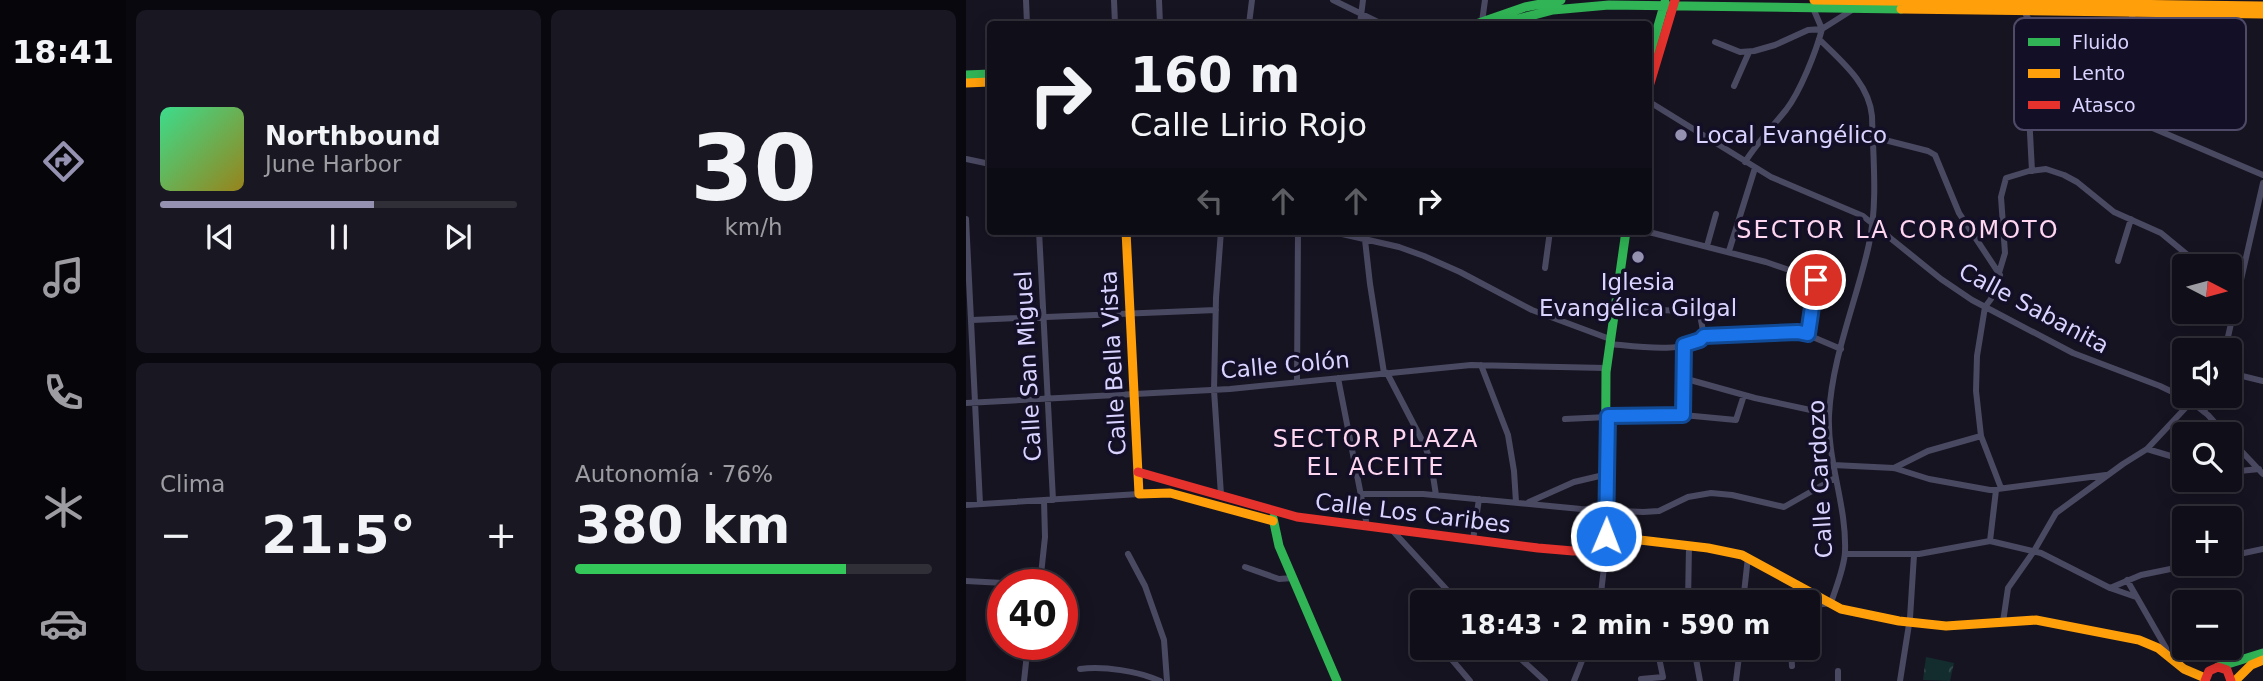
<!DOCTYPE html>
<html lang="es">
<head>
<meta charset="utf-8">
<style>
	:root { --surface:#100f19; --page:#191822; --text:#f1f3f6; --muted:#9c9ca2; --line:#302f38; --accent:#9591b1 }
	body { margin:0; font-family:"DejaVu Sans",sans-serif; background:var(--page); color:var(--text); height:100vh; display:flex; flex-direction:column; font-size:26px; white-space:nowrap }
	* { box-sizing:border-box; margin:0 }
	p { font-size:23px; color:var(--muted) }
	.icon { flex:none; width:38px; height:38px; fill:none; stroke:currentColor; stroke-width:2; stroke-linecap:round; stroke-linejoin:round }
	.map { position:relative; flex:1; overflow:hidden }
	.drawer { display:flex; flex-direction:column; gap:10px; padding:10px; background:#09080e; width:840px }
	.drawer>* { flex:none }
	.hud { position:absolute; left:21px; top:21px; width:665px; height:214px; border-radius:7px; box-shadow:0 4px 18px #0003,0 0 0 2px var(--line); background:#100f19; color:var(--text); overflow:hidden }
	.needle { width:46px; rotate:96deg }
	.tools { position:absolute; left:1206px; top:254px; display:grid; gap:14px }
	.tools a { display:grid; place-items:center; width:70px; height:70px; border-radius:7px; background:var(--surface); box-shadow:0 4px 18px #0003,0 0 0 2px var(--line); font-size:35px }
	.speed { position:absolute; left:21px; top:569px; display:flex; gap:14px; font-size:35px; font-weight:700; text-align:center }
	.speed>* { display:grid; place-content:center; width:91px; height:91px; border-radius:50%; background:var(--surface); box-shadow:0 4px 18px #0003,0 0 0 2px var(--line); line-height:1 }
	.speed .limit { border:10px solid #d22; background:#fff; color:#111 }
	.pin { position:absolute; display:grid; place-items:center; width:60px; height:60px; color:#fff; margin:-30px; border:4px solid #fff; border-radius:50%; box-shadow:0 2px 7px #0007 }
	.me { position:absolute; width:77px; margin:-38px; rotate:1deg; stroke-linejoin:round; filter:drop-shadow(0 0 5px #0008) }
	.turn { display:flex; align-items:center; gap:24px; height:147px; padding:0 28px; font-size:32px }
	.turn .icon { width:91px; height:91px; stroke-width:2.5 }
	.turn b { display:block; font-size:49px; line-height:60px }
	.lanes { display:flex; align-items:center; height:66px; padding:0 28px; background:#0003; justify-content:center; gap:35px; direction:ltr }
	.lanes .off { opacity:.35 }
	.big { font-size:52px; font-weight:700; line-height:1.1 }
	.drawer .card { flex:1; display:flex; flex-direction:column; justify-content:center; gap:10px; min-width:0; padding:0 24px; border-radius:10px; background:var(--page) }
	.drawer .dial { align-items:center; gap:0 }
	.dial b { font-size:91px; line-height:1 }
	.song { display:flex; align-items:center; gap:21px }
	.cover { width:84px; height:84px; border-radius:10px; background:linear-gradient(135deg,hsl(150 70% 55%),hsl(50 70% 35%)) }
	.played { height:7px; border-radius:4px; background:linear-gradient(90deg,var(--accent) 60%,var(--line) 60%) }
	.keys { display:flex; justify-content:space-around; direction:ltr }
	.heat { display:flex; justify-content:space-between; align-items:center; font-size:38px; direction:ltr }
	.charge { height:10px; border-radius:5px; background:linear-gradient(90deg,#34c759 76%,var(--line) 0) }
	.drawer .tiles { flex:1; display:grid; gap:10px; grid-template-columns:repeat(2,1fr) }
	.trip { position:absolute; left:444px; top:590px; width:410px; height:70px; border-radius:7px; background:var(--surface); box-shadow:0 4px 18px #0003,0 0 0 2px var(--line); font-weight:700; line-height:70px; text-align:center }
	main { display:flex; flex:1; min-height:0 }
	.tab-bar { display:flex; flex-direction:column; width:126px; justify-content:space-around; align-items:center; background:#06060a; color:var(--muted) }
	.tab-bar .icon { width:49px; height:49px }
	.tab-bar .on { color:var(--accent) }
	.tab-bar b { font-size:32px; color:var(--text) }
	.map>svg:first-child { display:block }
	.forest { fill:url(#forest-crowns) }
	.lines { fill:none; stroke-linecap:round; stroke-linejoin:round }
	.street { stroke:#4a4962; stroke-width:6 }
	.fast { stroke:#30b455; stroke-width:9 }
	.slow { stroke:#ff9f0a; stroke-width:9 }
	.jam { stroke:#e5322d; stroke-width:9 }
	.route-casing { stroke:#114b97; stroke-width:18 }
	.route { stroke:#1a73e8; stroke-width:12 }
	.poi-dot { fill:#9591b1; stroke:#130f26; stroke-width:2.5 }
	.labels { text-anchor:middle; dominant-baseline:central; stroke-width:7; stroke-linejoin:round; paint-order:stroke }
	.poi-label { font-size:23px; fill:#d9d4ff; stroke:#130f26; text-anchor:start }
	.street-label { font-size:23px; fill:#d9d4ff; stroke:#130f26 }
	.neighbourhood-label { font-size:24px; letter-spacing:2px; fill:#ffd6f0; stroke:#130f26 }
	.key { fill:#130f26; stroke:#4e4a67; stroke-width:2 }
	.key-label { font-size:19px; fill:#d9d4ff }
</style>
</head>
<body>
<main>
<nav class="tab-bar">
<b>18:41</b>
<svg class="icon on" aria-label="directions" viewBox="0 0 24 24"><path d="M12 3l9 9-9 9-9-9zM9 14v-3h6M13 9l2 2-2 2"/></svg>
<svg class="icon" aria-label="music" viewBox="0 0 24 24"><path d="M9 18V5l10-2v13"/><circle cx="6" cy="18" r="3"/><circle cx="16" cy="16" r="3"/></svg>
<svg class="icon" aria-label="phone" viewBox="0 0 24 24"><path d="M5 4h4l2 5-3 2q2 4 5 5l2-3 5 2v4C11 20 4 13 5 4z"/></svg>
<svg class="icon" aria-label="climate" viewBox="0 0 24 24"><path d="M12 3v18M4 7l16 10M4 17L20 7"/></svg>
<svg class="icon" aria-label="car" viewBox="0 0 24 24"><path d="M5 17H2v-5l4-1 3-4h7l3 4 3 1v5h-3M9 17h6M6 11h13"/><circle cx="7" cy="17" r="2"/><circle cx="17" cy="17" r="2"/></svg>
</nav>
<section class="drawer">
<div class="tiles">
<div class="card">
<div class="song"><i class="cover"></i><div><b>Northbound</b><p>June Harbor</p></div></div>
<div class="played"></div>
<div class="keys"><svg class="icon" aria-label="previous" viewBox="0 0 24 24"><path d="M18 5L8 12l10 7zM5 5v14"/></svg><svg class="icon" aria-label="pause" viewBox="0 0 24 24"><path d="M8 5v14M16 5v14"/></svg><svg class="icon" aria-label="next" viewBox="0 0 24 24"><path d="M6 5l10 7-10 7zM19 5v14"/></svg></div>
</div>
<div class="card dial"><b>30</b><p>km/h</p></div>
<div class="card"><p>Clima</p>
<div class="heat"><a>−</a><b class="big">21.5°</b><a>+</a></div>
</div>
<div class="card"><p>Autonomía · 76%</p><b class="big">380 km</b><div class="charge"></div></div>
</div>
</section>
<div class="map">
<svg width="1297" height="681" viewBox="0 0 1297 681">
	<defs>
		<pattern id="forest-crowns" width="20" height="18" patternUnits="userSpaceOnUse" patternTransform="scale(1.75)"><rect width="20" height="18" fill="#132c2d"/><path d="M2 6a3 3 0 1 1 6 0M12 15a3 3 0 1 1 6 0" fill="none" stroke="#354a4c"/></pattern>
	</defs>
	<rect width="100%" height="100%" fill="#161421"/>
	<!-- forest -->
	<path class="forest" d="M960 657 988 663 984 681 957 680Z"/>
	<g class="lines">
		<!-- street -->
		<path class="street" d="M60 0 61 24
			M148 0 149 24
			M193 0 194 24
			M367 0 416 24
			M1057 10 1100 81 1116 98 1297 175
			M516 22 519 0
			M283 24 286 0
			M394 24 397 0
			M749 42 774 52 788 51 809 45 842 30 856 29 886 10
			M1111 46 1153 48 1168 12
			M768 86 783 52
			M682 101 805 177 897 216 975 279 1006 300 1107 353 1194 386 1223 400 1242 415 1259 434
			M907 137 962 151 969 155 993 213 1034 275
			M0 159 24 164
			M779 162C791 143 806 127 820 110 834 92 850 52 856 29L847 8
			M1066 171 1063 114 1076 94 1095 73
			M0 219 14 504
			M73 231 87 500
			M255 231 250 298 248 390 255 495
			M363 231 433 247 458 256 494 272 566 310 644 339
			M398 231 404 284 418 373
			M679 231 800 262 849 279 850 287 842 334
			M741 246 750 214
			M763 251 789 168
			M1152 261 1165 219
			M579 268 584 231
			M1264 286 1274 290
			M648 309 728 311 734 315 738 336
			M6 320 250 310
			M644 344C667 346 721 355 738 336L835 332 875 349
			M1259 350 1297 183
			M515 365 542 435 548 471 550 502
			M421 373 459 446 465 463 470 495
			M1264 373 1297 381
			M372 378 401 526
			M717 378 789 398 863 414
			M331 382 332 231
			M0 403 264 389 505 365 640 368
			M1238 412 1244 396
			M717 415 718 345
			M642 416 717 415 770 420 778 395
			M599 419 642 417
			M1264 439 1297 474
			M1181 449 1218 460
			M867 465 928 468 963 479 1024 490 1140 475
			M928 468 962 451 1015 436
			M1264 472 1293 469
			M1035 488 1015 436 1010 391 1011 356 1019 307 1025 299 1039 253 1035 197 1040 178 1063 171 1080 169 1098 175 1111 182 1148 212 1195 233 1235 266
			M395 494H457L615 509 677 512 693 511 722 497 745 493 766 495 818 507 869 478
			M563 502 608 482 642 474
			M0 505 173 494
			M426 530 492 602
			M507 540 513 499
			M1024 541 1030 490
			M162 554 179 586 198 640 201 681
			M879 554H953L1024 541 1075 553 1144 588 1170 597
			M1264 556 1297 549
			M279 567 313 579 327 578
			M1161 580 1200 648 1201 655
			M0 581 57 584
			M74 584 79 537 78 500
			M1144 588 1175 575 1229 564
			M473 602 482 592
			M634 602 640 550
			M722 602 723 546
			M777 602 782 557
			M842 606 865 603C870 587 878 569 879 552 881 506 861 461 863 415 866 356 891 300 903 244 912 203 907 157 906 116 903 83 875 61 853 39
			M1037 622 1042 588 1068 551 1090 513 1157 464 1181 449 1225 402
			M476 648 504 681
			M543 648 579 681
			M728 648 734 681
			M825 648 826 666
			M114 669C138 666 172 671 194 681
			M675 679 697 677 691 648
			M58 681 62 644
			M608 681 621 648
			M770 681 774 648
			M872 681V671
			M934 681 944 618 948 555"/>
		<!-- fast -->
		<path class="fast" d="M510 24 559 7 595 0
			M533 24 587 10 643 5 935 9
			M682 61 699 2
			M0 75 24 74
			M307 518 313 546 371 681
			M639 550 640 372 660 231
			M1252 667 1297 653"/>
		<!-- slow -->
		<path class="slow" d="M848 0 1297 6
			M935 9 1297 14
			M0 83 24 82
			M160 231 173 494 204 493 307 521
			M640 536 742 548 776 555 875 609 933 621 980 626 1070 620 1173 640 1192 648 1218 669 1239 678
			M1269 681 1285 665 1297 660"/>
		<!-- jam -->
		<path class="jam" d="M682 90 709 0
			M172 472 331 517 572 548 607 551 639 550
			M1239 681 1243 671 1252 667 1261 670 1265 681"/>
	</g>
	<g class="lines">
		<!-- route casing -->
		<g class="route-casing">
			<path id="route" d="M640 536 642 416 717 415 718 345 734 340 738 336 832 332 842 334 850 280"/>
		</g>
		<!-- route -->
		<use href="#route" class="route"/>
	</g>
	<!-- markers -->
	<g class="poi-dot">
		<circle cx="715" cy="135" r="7"/>
		<circle cx="672" cy="257" r="7"/>
	</g>
	<g class="labels">
		<!-- poi labels -->
		<g class="poi-label">
			<text x="729" y="135">Local Evangélico</text>
			<text x="672" y="282" text-anchor="middle">Iglesia<tspan x="672" dy="26">Evangélica Gilgal</tspan></text>
		</g>
		<!-- street labels -->
		<g class="street-label">
			<text transform="translate(1068 308) rotate(28)">Calle Sabanita</text>
			<text transform="translate(147 363) rotate(-93)">Calle Bella Vista</text>
			<text transform="translate(319 365) rotate(-5)">Calle Colón</text>
			<text transform="translate(62 366) rotate(-93)">Calle San Miguel</text>
			<text transform="translate(854 479) rotate(-93)">Calle Cardozo</text>
			<text transform="translate(447 513) rotate(7)">Calle Los Caribes</text>
		</g>
		<!-- neighbourhood labels -->
		<g class="neighbourhood-label">
			<text x="932" y="230">SECTOR LA COROMOTO</text>
			<text x="410" y="439">SECTOR PLAZA<tspan x="410" dy="28">EL ACEITE</tspan></text>
		</g>
	</g>
	<!-- legend -->
	<rect x="1048" y="18" width="232" height="112" rx="10" class="key"/>
	<rect x="1062" y="38" width="32" height="8" fill="#30b455"/>
	<rect x="1062" y="69" width="32" height="9" fill="#ff9f0a"/>
	<rect x="1062" y="101" width="32" height="8" fill="#e5322d"/>
	<g class="key-label">
		<text x="1106" y="49">Fluido</text>
		<text x="1106" y="80">Lento</text>
		<text x="1106" y="112">Atasco</text>
	</g>
</svg>
<div class="tools">
<a><svg class="needle" viewBox="-14 -14 28 28"><path d="M0-13l5 13h-10z" fill="#e53935"/><path d="M0 13l5-13h-10z" fill="#9c9ca2"/></svg></a>
<a><svg class="icon" aria-label="sound" viewBox="0 0 24 24"><path d="M4 9h4l5-4v14l-5-4H4zM17 9q2 3 0 6"/></svg></a>
<a><svg class="icon" aria-label="search" viewBox="0 0 24 24"><circle cx="10" cy="10" r="6"/><path d="M15 15l6 6"/></svg></a>
<a>+</a>
<a>−</a>
</div>
<div class="speed"><div class="limit">40</div></div>
<div class="pin" style="left:850px;top:280px;background:#d93025"><svg class="icon" aria-label="arrive" viewBox="0 0 24 24"><path d="M6 21V4h12l-3 4 3 4H6"/></svg></div>
<svg class="me" style="left:640px;top:536px" viewBox="-20 -20 40 40"><circle r="17" fill="#1a73e8" stroke="#fff" stroke-width="3"/><path d="M0-11L8 9 0 5-8 9z" fill="#fff"/></svg>
<div class="trip">18:43 · 2 min · 590 m</div>
<div class="hud">
<div class="turn"><svg class="icon" aria-label="right" viewBox="0 0 24 24"><path d="M7 20v-9h11M14 6l5 5-5 5"/></svg><div><b>160 m</b>Calle Lirio Rojo</div></div>
<div class="lanes"><svg class="icon off" aria-label="left" viewBox="0 0 24 24"><path d="M17 20v-9H6M10 6l-5 5 5 5"/></svg><svg class="icon off" aria-label="ahead" viewBox="0 0 24 24"><path d="M12 20V5M6 11l6-6 6 6"/></svg><svg class="icon off" aria-label="ahead" viewBox="0 0 24 24"><path d="M12 20V5M6 11l6-6 6 6"/></svg><svg class="icon" aria-label="right" viewBox="0 0 24 24"><path d="M7 20v-9h11M14 6l5 5-5 5"/></svg></div>
</div>
</div>
</main>
</body>
</html>
